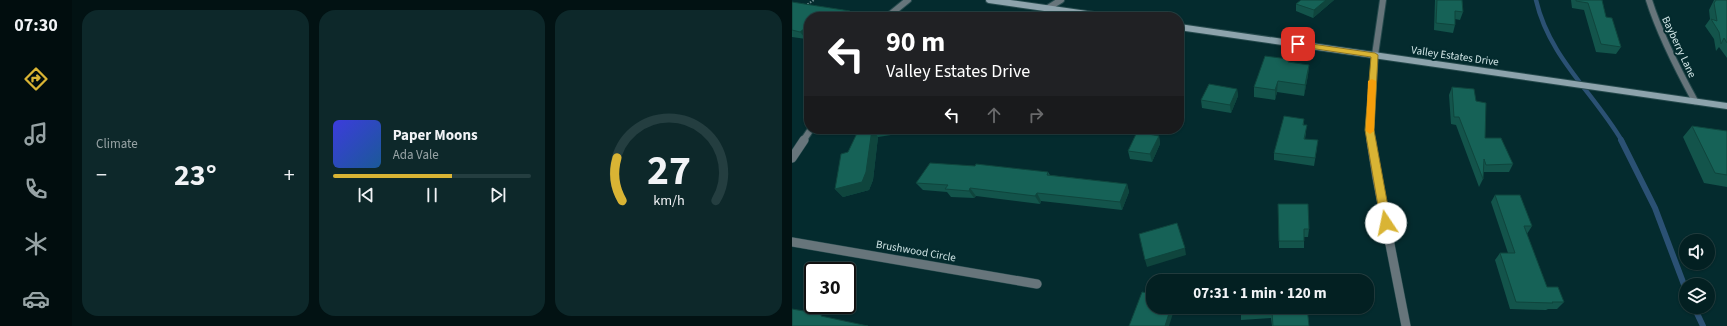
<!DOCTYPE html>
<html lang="en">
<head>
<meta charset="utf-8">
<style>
	:root { --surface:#032022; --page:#0d282a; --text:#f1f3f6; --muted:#97a3a5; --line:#243e40; --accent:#d9b434 }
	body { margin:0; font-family:"Source Sans 3",sans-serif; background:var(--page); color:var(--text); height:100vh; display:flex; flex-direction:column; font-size:15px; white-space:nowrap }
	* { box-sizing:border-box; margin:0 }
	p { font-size:13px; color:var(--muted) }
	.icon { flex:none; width:22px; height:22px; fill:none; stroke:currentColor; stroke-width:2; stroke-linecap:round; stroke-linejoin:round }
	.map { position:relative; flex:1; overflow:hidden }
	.drawer { display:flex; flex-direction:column; gap:10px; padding:10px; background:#021213; width:720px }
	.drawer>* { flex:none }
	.top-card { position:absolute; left:12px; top:12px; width:380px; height:122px; border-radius:16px; box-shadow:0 1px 3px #0004,0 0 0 1px var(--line); background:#202124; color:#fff; overflow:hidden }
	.buttons { position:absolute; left:887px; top:234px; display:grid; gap:8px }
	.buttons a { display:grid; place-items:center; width:36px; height:36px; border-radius:50%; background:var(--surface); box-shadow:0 1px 3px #0004,0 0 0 1px var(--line); font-size:20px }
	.speed { position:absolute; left:12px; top:262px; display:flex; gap:8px; font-size:20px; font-weight:700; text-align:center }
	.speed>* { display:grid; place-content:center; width:52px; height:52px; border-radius:50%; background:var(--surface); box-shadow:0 1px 3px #0004,0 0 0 1px var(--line); line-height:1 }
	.speed .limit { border:2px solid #111; border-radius:6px; background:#fff; color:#111 }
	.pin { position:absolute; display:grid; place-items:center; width:34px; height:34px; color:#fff; margin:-17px; border-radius:8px; box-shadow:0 2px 6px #0006 }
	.me { position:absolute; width:44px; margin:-22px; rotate:349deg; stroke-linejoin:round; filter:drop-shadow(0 0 3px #0008) }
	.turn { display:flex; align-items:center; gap:14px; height:84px; padding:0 16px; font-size:18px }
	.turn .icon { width:52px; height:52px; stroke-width:2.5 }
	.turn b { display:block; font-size:28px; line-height:34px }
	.lanes { display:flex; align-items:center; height:38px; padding:0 16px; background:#0003; justify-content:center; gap:20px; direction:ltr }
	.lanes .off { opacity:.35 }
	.big { font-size:30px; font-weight:700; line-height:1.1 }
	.drawer .tile { flex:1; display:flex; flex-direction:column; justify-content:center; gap:6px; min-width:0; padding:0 14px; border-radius:16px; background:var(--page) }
	.drawer .dial { align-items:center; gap:0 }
	.dial svg { height:104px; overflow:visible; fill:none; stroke:var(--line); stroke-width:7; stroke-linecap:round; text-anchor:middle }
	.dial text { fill:var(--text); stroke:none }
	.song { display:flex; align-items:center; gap:12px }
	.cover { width:48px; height:48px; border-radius:6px; background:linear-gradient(135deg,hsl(240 70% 55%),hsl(210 70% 35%)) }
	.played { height:4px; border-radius:2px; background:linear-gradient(90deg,var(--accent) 60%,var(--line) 60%) }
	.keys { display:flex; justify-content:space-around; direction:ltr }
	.heat { display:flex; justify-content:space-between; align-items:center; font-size:22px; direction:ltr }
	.drawer .tiles { flex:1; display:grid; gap:10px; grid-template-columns:repeat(3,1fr) }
	.trip { position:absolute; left:354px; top:274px; width:228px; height:40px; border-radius:16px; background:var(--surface); box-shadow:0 1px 3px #0004,0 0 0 1px var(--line); font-weight:700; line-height:40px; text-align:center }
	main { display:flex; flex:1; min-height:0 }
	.tabs { display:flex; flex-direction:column; width:72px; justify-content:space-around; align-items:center; background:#010d0e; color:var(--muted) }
	.tabs .icon { width:28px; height:28px }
	.tabs .active { color:var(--accent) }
	.tabs b { font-size:18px; color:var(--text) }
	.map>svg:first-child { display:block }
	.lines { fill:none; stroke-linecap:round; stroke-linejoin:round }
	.stream-far1 { stroke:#2b5174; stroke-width:4.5 }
	.stream { stroke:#2b5174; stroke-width:6 }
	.street-far1-casing { stroke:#25494c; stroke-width:8 }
	.street-casing { stroke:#25494c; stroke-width:10 }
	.secondary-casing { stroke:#25494c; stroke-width:8 }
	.path { stroke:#6d8b8d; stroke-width:2; stroke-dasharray:1.5 1.5; stroke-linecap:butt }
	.street-far1 { stroke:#67757b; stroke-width:6 }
	.street { stroke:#67757b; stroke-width:9 }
	.secondary { stroke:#8da3ac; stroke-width:6 }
	.wall { fill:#13544b }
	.shaded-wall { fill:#0f453d }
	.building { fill:#166257; stroke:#0f453d }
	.route { fill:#d9b434; stroke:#8d7522 }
	.slow { fill:#f59e0b }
	.labels { text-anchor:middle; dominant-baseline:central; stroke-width:4; stroke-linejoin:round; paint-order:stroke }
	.street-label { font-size:11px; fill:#d2e6e7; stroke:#042b2e }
</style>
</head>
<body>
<main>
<nav class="tabs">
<b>07:30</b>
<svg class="icon active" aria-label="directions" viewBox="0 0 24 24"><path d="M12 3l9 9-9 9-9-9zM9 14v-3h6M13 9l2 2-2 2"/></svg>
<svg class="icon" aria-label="music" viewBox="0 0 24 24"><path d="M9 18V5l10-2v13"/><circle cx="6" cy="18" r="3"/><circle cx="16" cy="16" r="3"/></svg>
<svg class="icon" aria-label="phone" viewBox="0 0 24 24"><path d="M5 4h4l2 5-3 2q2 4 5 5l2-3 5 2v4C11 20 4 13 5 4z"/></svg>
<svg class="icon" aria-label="climate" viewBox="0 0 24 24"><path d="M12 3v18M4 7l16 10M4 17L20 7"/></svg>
<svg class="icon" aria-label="car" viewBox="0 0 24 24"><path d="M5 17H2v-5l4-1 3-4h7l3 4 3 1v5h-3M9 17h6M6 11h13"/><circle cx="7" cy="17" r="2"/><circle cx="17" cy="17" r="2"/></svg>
</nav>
<section class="drawer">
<div class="tiles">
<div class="tile"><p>Climate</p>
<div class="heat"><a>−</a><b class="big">23°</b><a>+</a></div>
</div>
<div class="tile">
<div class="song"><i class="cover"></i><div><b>Paper Moons</b><p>Ada Vale</p></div></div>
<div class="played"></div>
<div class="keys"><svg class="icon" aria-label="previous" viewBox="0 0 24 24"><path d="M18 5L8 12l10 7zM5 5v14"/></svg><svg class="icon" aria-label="pause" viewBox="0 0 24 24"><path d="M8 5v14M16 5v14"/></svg><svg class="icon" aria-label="next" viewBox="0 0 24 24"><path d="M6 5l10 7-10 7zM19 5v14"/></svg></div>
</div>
<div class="tile dial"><svg viewBox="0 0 100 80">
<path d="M14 69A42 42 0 1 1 86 69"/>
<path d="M14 69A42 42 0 0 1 10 36" stroke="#d9b434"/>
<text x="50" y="56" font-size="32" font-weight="700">27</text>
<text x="50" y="72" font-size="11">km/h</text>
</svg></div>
</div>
</section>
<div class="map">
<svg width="935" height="326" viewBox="0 0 935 326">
	<rect width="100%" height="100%" fill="#042b2e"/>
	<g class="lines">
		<!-- stream-far1 -->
		<path class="stream-far1" d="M744 0C757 57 801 92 830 141"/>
		<!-- stream -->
		<path class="stream" d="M829 140 863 208 894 290
			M902 307 911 326"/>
		<!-- street-far1 casing -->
		<g class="street-far1-casing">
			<path id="street-far1" d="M857 0C868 35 885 68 903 101
				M256 8 269 0
				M95 17 116 0
				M11 141 19 129
				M580 141 578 130 583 55 591 0"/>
		</g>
		<!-- street casing -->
		<g class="street-casing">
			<path id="street" d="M579 140 585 178 614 326
				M0 158 12 140
				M0 242 245 284"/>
		</g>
		<!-- secondary casing -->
		<g class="secondary-casing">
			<path id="secondary" d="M197 0 316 17
				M387 27 935 106"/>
		</g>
		<!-- path -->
		<path class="path" d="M13 6 22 0"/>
		<!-- street-far1 -->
		<use href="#street-far1" class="street-far1"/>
		<!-- street -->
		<use href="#street" class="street"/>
		<!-- secondary -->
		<use href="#secondary" class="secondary"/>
	</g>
	<!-- wall -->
	<path class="wall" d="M509 0H542L521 18 504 11V4Z
		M643 0H670L671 12 668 20 663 19V25L661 33 642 30Z
		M779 0H810L814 17 829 47 824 54 804 52 792 10 780 8Z
		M922 0H935V58L927 47 924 51 922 39 913 26 918 19 917 10Z
		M0 2 58 11 63 17H17L14 39 0 37Z
		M497 59V62L517 65 516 75 512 96 485 92 483 100 462 97V87Z
		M660 87 684 101 693 138 721 164 717 172H691V179L687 187 664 125 659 124 657 95Z
		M445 89 446 96 439 113 410 108 409 100Z
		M512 119V125L514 133 513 139 525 148 522 166 482 160V153Z
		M900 126 935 131V187L912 183 891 137Z
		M67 129H102L99 135 86 137 81 180 77 190 51 197 43 189Z
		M367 136 368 144 360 162 338 159 336 151Z
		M256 172 258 175 335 184 337 192 330 210 249 201 248 204 184 196 182 198 159 197 155 192 131 190 124 183Z
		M703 195 740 226 735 234 755 287 772 302 765 309H756L754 310 718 309 703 260 708 253H716L699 202Z
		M486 204 517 229 516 237H512V248H487Z
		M449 307H515L517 326H480L479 318 449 320Z"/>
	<!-- shaded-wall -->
	<path class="shaded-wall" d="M534 0H542L521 18 522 10Z
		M58 11 63 17H50Z
		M17 25V37L14 39 8 32Z
		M517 65 516 75 512 96 513 85Z
		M486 81 485 92 483 100V90Z
		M445 89 446 96 439 113 438 105Z
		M80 129 86 137 81 180 77 190 51 197 43 189Z
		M94 129H102L99 135Z
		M367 136 368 144 360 162 358 154Z
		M335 184 337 192 330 210 328 202Z
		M178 188 184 196 182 198 177 191Z
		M245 193 249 201 248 204 243 196Z
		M393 248 394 255 355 267 353 260Z
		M379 307H383L377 326H373Z"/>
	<!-- building -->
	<path class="building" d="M509 0H534L522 10 504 4Z
		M645 0H670L671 12 663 11V25L644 23Z
		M784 0H810L814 17 820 18 829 47 809 44 796 3 784 1Z
		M924 0H935V43L932 38 929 44 927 32 919 19 925 21 922 3Z
		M0 2 58 11 50 17H17V25L8 32 0 30Z
		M473 56 497 59 496 62 517 65 513 85 486 81 483 90 462 87Z
		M417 84 445 89 438 105 409 100Z
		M660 87 682 89 684 101 694 103 693 138H709L721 164 694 165 692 159 691 179 667 117H662Z
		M492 116 512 119 511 125H515L512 139 526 140 523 158 482 153Z
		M900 126 935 131V175L923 173Z
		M67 129H82H80L74 172 70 182 43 189 49 154 56 152Z
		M345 132 367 136 358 154 336 151Z
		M138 163 183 166 184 164 256 172 255 175 335 184 328 202 245 193 243 196 178 188 177 191 153 189 156 185 124 183Z
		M703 195H728L740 226H732L755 287H766L772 302H760L761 303 724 302 708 253H723Z
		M486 204H516L517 229H512V241H487Z
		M385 223 393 248 353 260 347 234Z
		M350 292 361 294V307H379L373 326H337Z
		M449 307H515L517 326H481L480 312 449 313Z
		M0 309 30 314 29 316 76 326H0Z"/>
	<!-- route -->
	<path class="route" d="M506 42 583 53 586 55 582 130 599 223 597 226 594 227 590 226 589 223 573 130 579 57 503 46 502 44Z"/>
	<!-- slow -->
	<path class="slow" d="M580 79 584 81 582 131 578 134 574 131 576 81Z"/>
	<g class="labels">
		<!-- street labels -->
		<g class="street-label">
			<text transform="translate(887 47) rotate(65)">Bayberry Lane</text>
			<text transform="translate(663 56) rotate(8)">Valley Estates Drive</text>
			<text transform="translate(124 251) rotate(10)">Brushwood Circle</text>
		</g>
	</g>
</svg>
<div class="buttons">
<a><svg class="icon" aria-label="sound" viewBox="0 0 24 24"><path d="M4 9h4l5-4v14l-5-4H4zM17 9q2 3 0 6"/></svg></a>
<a><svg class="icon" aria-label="layers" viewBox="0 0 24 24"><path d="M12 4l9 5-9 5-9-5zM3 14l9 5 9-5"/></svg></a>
</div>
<div class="speed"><div class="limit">30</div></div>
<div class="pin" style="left:506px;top:44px;background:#d93025"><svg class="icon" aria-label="arrive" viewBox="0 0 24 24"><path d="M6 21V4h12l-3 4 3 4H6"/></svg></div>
<svg class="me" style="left:594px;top:223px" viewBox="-20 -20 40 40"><circle r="19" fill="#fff"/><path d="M0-13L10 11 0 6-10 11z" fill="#d9b434"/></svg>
<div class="trip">07:31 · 1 min · 120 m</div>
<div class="top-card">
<div class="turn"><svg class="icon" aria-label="left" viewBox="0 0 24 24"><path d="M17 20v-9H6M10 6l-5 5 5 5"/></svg><div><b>90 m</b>Valley Estates Drive</div></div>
<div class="lanes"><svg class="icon" aria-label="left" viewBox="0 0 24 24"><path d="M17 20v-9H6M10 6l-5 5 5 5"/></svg><svg class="icon off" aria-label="ahead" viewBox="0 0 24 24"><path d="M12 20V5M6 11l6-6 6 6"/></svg><svg class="icon off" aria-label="right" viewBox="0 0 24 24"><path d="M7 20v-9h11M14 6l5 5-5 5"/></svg></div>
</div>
</div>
</main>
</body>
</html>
